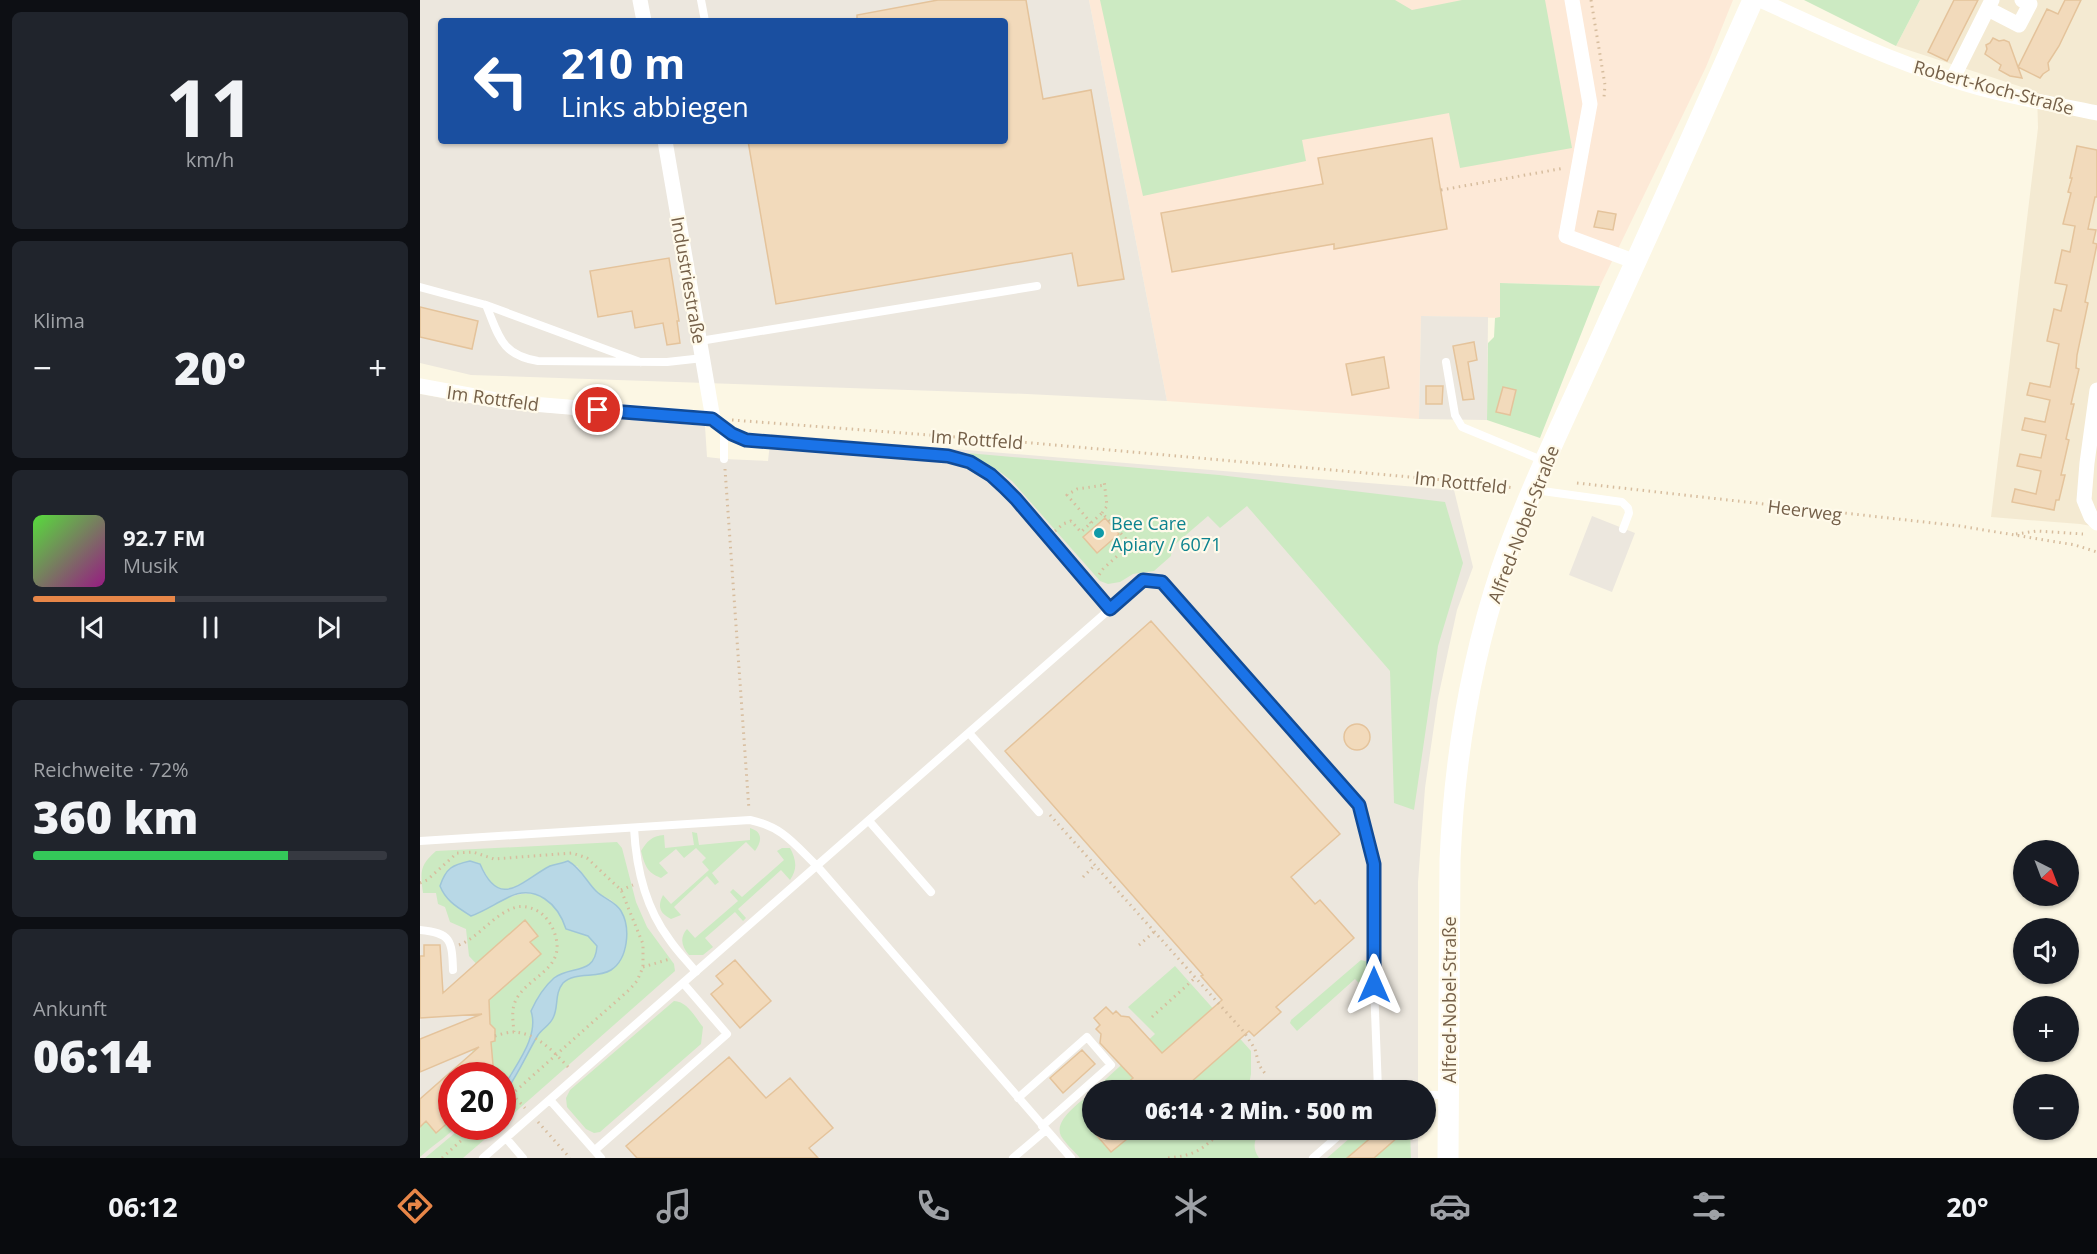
<!DOCTYPE html>
<html lang="de">
<head>
<meta charset="utf-8">
<style>
	:root { --surface:#171b24; --page:#20242c; --text:#f1f3f6; --muted:#9ea1a6; --line:#363941; --accent:#e78648 }
	body { margin:0; font-family:"Open Sans",sans-serif; background:var(--page); color:var(--text); height:100vh; display:flex; flex-direction:column; font-size:22px; white-space:nowrap }
	* { box-sizing:border-box; margin:0 }
	p { font-size:20px; color:var(--muted) }
	.icon { flex:none; width:33px; height:33px; fill:none; stroke:currentColor; stroke-width:2; stroke-linecap:round; stroke-linejoin:round }
	.map { position:relative; flex:1; overflow:hidden }
	.details { display:flex; flex-direction:column; gap:12px; padding:12px; background:#0d0f14; width:420px }
	.details>* { flex:none }
	.top-card { position:absolute; left:18px; top:18px; width:570px; height:126px; border-radius:6px; box-shadow:0 2px 4px #0004; background:#1a4fa0; color:#fff; overflow:hidden }
	.needle { width:39px; rotate:138deg }
	.buttons { position:absolute; left:1593px; top:840px; display:grid; gap:12px }
	.buttons a { display:grid; place-items:center; width:66px; height:66px; border-radius:50%; background:var(--surface); box-shadow:0 2px 4px #0004; font-size:30px }
	.speed { position:absolute; left:18px; top:1062px; display:flex; gap:12px; font-size:30px; font-weight:700; text-align:center }
	.speed>* { display:grid; place-content:center; width:78px; height:78px; border-radius:50%; background:var(--surface); box-shadow:0 2px 4px #0004; line-height:1 }
	.speed .limit { border:9px solid #d22; background:#fff; color:#111 }
	.pin { position:absolute; display:grid; place-items:center; width:51px; height:51px; color:#fff; margin:-26px; border:3px solid #fff; border-radius:50%; box-shadow:0 2px 6px #0007 }
	.me { position:absolute; width:66px; margin:-33px; rotate:0deg; stroke-linejoin:round; filter:drop-shadow(0 0 4px #0008) }
	.turn { display:flex; align-items:center; gap:21px; height:126px; padding:0 24px; font-size:27px }
	.turn .icon { width:78px; height:78px; stroke-width:2.5 }
	.turn b { display:block; font-size:42px; line-height:51px }
	.big { font-size:45px; font-weight:800; line-height:1.1 }
	.details .widget { flex:1; display:flex; flex-direction:column; justify-content:center; gap:9px; min-width:0; padding:0 21px; border-radius:9px; background:var(--page) }
	.details .dial { align-items:center; gap:0 }
	.dial b { font-size:78px; line-height:1 }
	.song { display:flex; align-items:center; gap:18px }
	.cover { width:72px; height:72px; border-radius:9px; background:linear-gradient(135deg,hsl(110 70% 55%),hsl(310 70% 35%)) }
	.played { height:6px; border-radius:3px; background:linear-gradient(90deg,var(--accent) 40%,var(--line) 40%) }
	.keys { display:flex; justify-content:space-around; direction:ltr }
	.heat { display:flex; justify-content:space-between; align-items:center; font-size:33px; direction:ltr }
	.charge { height:9px; border-radius:4px; background:linear-gradient(90deg,#34c759 72%,var(--line) 0) }
	.trip { position:absolute; left:662px; top:1080px; width:354px; height:60px; border-radius:30px; background:var(--surface); box-shadow:0 2px 4px #0004; font-weight:800; line-height:60px; text-align:center }
	.menu { display:flex; height:96px; justify-content:space-around; align-items:center; background:#090b0e; color:var(--muted) }
	.menu .icon { width:42px; height:42px }
	.menu .active { color:var(--accent) }
	.menu b { font-size:27px; color:var(--text) }
	main { display:flex; flex:1; min-height:0 }
	.map>svg:first-child { display:block }
	.residential { fill:#f4ead2 }
	.commercial { fill:#fde9d7 }
	.industrial { fill:#ece7de; fill-rule:evenodd }
	.green { fill:#cceac2 }
	.water { fill:#b8d8e6; stroke:#9ec5d8; stroke-width:1.5 }
	.building { fill:#f2dabb; stroke:#e4c39b; stroke-width:1.5 }
	.lines { fill:none; stroke-linecap:round; stroke-linejoin:round }
	.path { stroke:#d7bd9e; stroke-width:3; stroke-dasharray:1.5 4.5; stroke-linecap:butt }
	.lane { stroke:#fff; stroke-width:8 }
	.street { stroke:#fff; stroke-width:15 }
	.secondary { stroke:#fff; stroke-width:21 }
	.route-casing { stroke:#114b97; stroke-width:15 }
	.route { stroke:#1a73e8; stroke-width:10 }
	.culture-dot { fill:#0f9aa8; stroke:#fffaea; stroke-width:2 }
	.labels { text-anchor:middle; dominant-baseline:central; stroke-width:4.5; stroke-linejoin:round; paint-order:stroke }
	.street-label { font-size:18px; fill:#756049; stroke:#fffaea }
	.culture-label { font-size:18px; fill:#0d838f; stroke:#fffaea; text-anchor:start }
</style>
</head>
<body>
<main>
<section class="details">
<div class="widget dial"><b>11</b><p>km/h</p></div>
<div class="widget"><p>Klima</p>
<div class="heat"><a>−</a><b class="big">20°</b><a>+</a></div>
</div>
<div class="widget">
<div class="song"><i class="cover"></i><div><b>92.7 FM</b><p>Musik</p></div></div>
<div class="played"></div>
<div class="keys"><svg class="icon" aria-label="previous" viewBox="0 0 24 24"><path d="M18 5L8 12l10 7zM5 5v14"/></svg><svg class="icon" aria-label="pause" viewBox="0 0 24 24"><path d="M8 5v14M16 5v14"/></svg><svg class="icon" aria-label="next" viewBox="0 0 24 24"><path d="M6 5l10 7-10 7zM19 5v14"/></svg></div>
</div>
<div class="widget"><p>Reichweite · 72%</p><b class="big">360 km</b><div class="charge"></div></div>
<div class="widget"><p>Ankunft</p><b class="big">06:14</b></div>
</section>
<div class="map">
<svg width="1677" height="1158" viewBox="0 0 1677 1158">
	<rect width="100%" height="100%" fill="#fcf7e4"/>
	<!-- residential -->
	<path class="residential" d="M1500 0H1677V527L1660 524 1571 517 1618 128 1617 92 1476 46Z"/>
	<!-- commercial -->
	<path class="commercial" d="M669 0H1313L1286 67 1180 286 1080 283V318L1001 316 999 419 747 401Z"/>
	<!-- industrial -->
	<path class="industrial" d="M0 0H669L747 401 607 394 51 375 0 363ZM21 21H585V141H21Z
		M1001 316 1068 317 1067 420 999 419Z
		M0 394 77 408 285 426 287 457 304 459 348 461 351 434 1034 490 1053 567 1037 610 1018 698 1005 788 998 882V1090H672V1130H998V1158H0ZM32 1076H82V1126H32Z
		M1172 516 1215 533 1192 592 1149 575Z"/>
	<!-- green -->
	<path class="green" d="M680 0H975L992 10 1042 0H1125L1152 148 1040 168 1029 113 882 140 886 161 723 196Z
		M1384 0H1500L1476 46Z
		M1080 283 1180 286 1120 438 1067 420 1068 343 1074 337 1075 318 1080 317Z
		M547 453 799 475 1025 502 1043 563 1018 646 994 810 974 803 970 671 827 506 800 528 788 516 752 547 751 556 734 571 713 574 700 582 688 584 680 581 592 481 576 469Z
		M330 828C343 832 342 841 335 851L326 842 292 873 299 882 295 885 287 876 254 907 261 915 251 919C240 913 237 907 243 895L251 904 289 870 282 862 286 858 276 848 264 858 256 849 239 863 248 873 241 878C226 872 225 865 221 851 227 841 232 836 244 835L245 848 274 845 272 832 277 833 279 845 330 840Z
		M197 842 202 848 216 902 227 927 254 964 255 971 83 1123V1095L120 1032 134 1017 137 992 143 983 149 978 163 976 204 951 206 933 201 911 191 900 177 893 157 866H131L95 887 82 890 72 885 60 864 50 861 77 903C110 885 134 892 146 929L168 936 177 946C175 977 149 964 133 980 124 988 116 1000 111 1011 113 1017 115 1023 113 1029 111 1043 92 1077 83 1088L82 1076 41 1075 51 1063 62 970 49 956 46 929 30 922 25 907 18 904 16 893H3C0 871 0 865 16 851Z
		M362 848H370C376 859 378 869 370 880L361 870 318 909 326 918 323 921 315 912 285 938 293 947 283 955H269C262 947 259 938 267 929L275 938 318 901 310 892 313 889 322 897 364 860 357 851Z
		M941 960 948 962C948 972 949 979 942 986L935 979 877 1031 870 1023 871 1020Z
		M755 966 831 1051V1074L828 1090H674L735 1034 708 1007Z
		M254 1001C267 1001 275 1017 283 1027L281 1044 180 1132 174 1133 166 1129 147 1107 146 1098 150 1090Z
		M31 1088 32 1126 36 1127C25 1138 12 1146 0 1157V1122Z
		M672 1092V1130H840C834 1140 832 1148 839 1158H660C654 1151 646 1144 641 1136 633 1120 661 1102 672 1092Z
		M42 1127H79L43 1158H5Z
		M939 1130H990L991 1158H907Z"/>
	<!-- water -->
	<path class="water" d="M50 861 60 864C80 911 101 881 130 866 136 864 143 863 148 861 161 868 166 881 176 891 184 899 195 901 201 911 211 928 208 959 191 970 177 979 155 971 143 983 134 994 139 1007 133 1018 130 1025 122 1029 118 1035 106 1055 97 1077 83 1095 82 1087 88 1080 92 1073 103 1055 118 1032 111 1011 116 1000 125 986 134 978 151 965 175 976 177 946L168 936 146 929C138 904 116 884 89 897 76 903 65 911 51 916 37 907 26 901 20 886 26 868 32 865 50 861Z"/>
	<!-- building -->
	<path class="building" d="M518 0H606L623 99 671 90 704 279 658 286 652 253 356 304 328 141H585V21H437V15Z
		M1534 0H1558L1527 61 1508 52Z
		M1645 0H1661L1639 46 1628 63 1629 70 1623 74 1620 78 1598 67 1602 78 1590 76 1579 70 1581 65 1565 54 1567 49 1566 45 1570 43 1573 38 1579 41 1584 40 1589 42 1598 67 1627 9 1638 14Z
		M1012 138 1027 229 914 249V244L752 272 741 213 903 184 898 158Z
		M1657 146 1677 150V197H1675L1668 229 1676 230 1673 243 1677 244 1665 302 1668 303 1657 355 1656 368 1659 369 1651 404H1654L1646 439 1649 440 1641 475H1645L1639 500H1636L1634 510 1592 502 1595 489 1616 494 1621 471 1597 466 1600 454 1621 458 1626 435 1602 430 1605 418 1625 422 1630 400 1607 395 1610 383 1630 387 1639 344 1627 341 1634 309 1641 311 1647 285 1635 283 1642 250 1650 252 1655 226 1643 224 1651 193 1648 192 1652 178H1650Z
		M1178 211 1196 214 1193 230 1174 227Z
		M249 258 259 321H257L260 343 247 345 243 323 215 328 212 311 178 317 170 271Z
		M0 307 58 321 52 349 0 337Z
		M1054 342 1057 360 1048 362 1054 399 1043 400 1033 346Z
		M964 357 969 388 932 395 926 364Z
		M1006 386H1023L1022 404H1006Z
		M1083 387 1096 390 1090 415 1076 412Z
		M685 518 699 534 677 553 663 537Z
		M731 621 920 834 871 877 895 904 900 900 934 938 856 1007 861 1012 834 1036 829 1031 762 1090H699L713 1078 680 1043 681 1034 676 1029 680 1025 674 1018 686 1007 693 1014 696 1011 701 1016 709 1017 742 1053 802 1000 781 976 783 975 585 751Z
		M924 737a13 13 0 1 1 26 0a13 13 0 1 1-26 0Z
		M105 920 118 936 110 942 121 954 69 1000 70 1024 75 1029V1041L71 1042 74 1076H32V1119L16 1133 6 1121 0 1127V1099L59 1047 0 1072V1039L62 1014 0 1018V956H4V945H20L23 993Z
		M315 960 351 1001 320 1028 291 994 303 984 296 976Z
		M662 1050 675 1064 643 1093 630 1078Z
		M309 1057 346 1098 370 1078 413 1128 389 1148 398 1158H217L206 1146Z
		M672 1130H718L691 1152Z
		M960 1130H986L954 1158H927Z"/>
	<g class="lines">
		<!-- path -->
		<path class="path" d="M1171 0 1185 85 1184 97
			M1021 190 1145 168
			M312 420 601 442 1057 483 1094 488
			M305 469 329 810
			M1157 483 1540 526 1655 545 1677 552
			M682 513 687 506 684 480
			M671 523 647 495 657 489 685 485
			M635 531 643 524 651 521 661 532 682 513 707 540V547L683 569 677 578
			M1596 534 1617 531 1663 534
			M630 815 824 1032 835 1049 839 1065 846 1075
			M663 877 674 866
			M0 883 7 880 37 853 53 852 74 859 152 853 167 858 201 890 223 944V967L217 981 210 989 82 1103
			M201 890 213 885
			M39 945C61 936 74 913 97 907 105 905 116 909 122 914 129 920 134 929 136 938 144 970 107 977 96 1000 91 1009 93 1021 94 1032
			M719 945 734 932
			M223 967 250 959
			M732 1017 775 978
			M75 1036C81 1034 88 1032 94 1032 117 1033 135 1053 149 1068
			M92 1094 105 1108
			M118 1122 150 1158
			M22 1158 57 1126
			M748 1158C778 1155 782 1149 803 1130"/>
		<!-- lane -->
		<path class="lane" d="M281 0 285 21
			M0 287 66 305
			M280 341 617 286
			M220 362 66 305C79 336 81 355 118 361L247 362 283 358
			M1026 362 1035 415 1042 427 1124 461
			M293 419 304 429 326 440 528 456 550 462 571 475 596 499 690 608
			M304 459V429
			M1115 490 1202 502 1208 508 1209 513 1203 529
			M549 733 619 812
			M449 821 511 892
			M214 828C216 867 225 907 249 939 257 951 267 961 276 972
			M0 841 330 820C363 827 374 844 397 866L651 1158
			M0 930C31 933 32 940 33 970
			M1005 1095H1027
			M598 1098 667 1037 691 1065 622 1126
			M130 1100 181 1158
			M86 1138 103 1158
			M175 1150 307 1034 263 983
			M63 1158 723 580 742 582 939 805 954 864V985L958 1090
			M593 1158 626 1130
			M893 1158 925 1130"/>
		<!-- street -->
		<path class="street" d="M220 0 224 21
			M1152 0 1170 104 1146 236 1216 262
			M1340 0C1402 28 1464 58 1530 79 1578 95 1628 103 1677 113
			M1568 9 1599 25 1610 4 1602 0
			M1532 80 1572 0
			M0 386 87 402 293 419 245 141
			M1677 390 1667 463 1664 500 1671 517 1677 523"/>
		<!-- secondary -->
		<path class="secondary" d="M1028 1158 1030 860C1034 762 1050 664 1081 570 1110 486 1153 402 1189 320 1238 214 1285 107 1333 0"/>
	</g>
	<g class="lines">
		<!-- route casing -->
		<g class="route-casing">
			<path id="route" d="M178 410 292 419 312 434 326 440 528 456 550 462 571 475 584 487 596 499 690 609 723 580 742 582 939 805 954 864V985"/>
		</g>
		<!-- route -->
		<use href="#route" class="route"/>
	</g>
	<!-- markers -->
	<circle class="culture-dot" cx="679" cy="533" r="6"/>
	<g class="labels">
		<!-- street labels -->
		<g class="street-label">
			<text transform="translate(1574 87) rotate(15)">Robert-Koch-Straße</text>
			<text transform="translate(269 280) rotate(80)">Industriestraße</text>
			<text transform="translate(73 398) rotate(8)">Im Rottfeld</text>
			<text transform="translate(557 439) rotate(4)">Im Rottfeld</text>
			<text transform="translate(1041 482) rotate(6)">Im Rottfeld</text>
			<text transform="translate(1385 510) rotate(7)">Heerweg</text>
			<text transform="translate(1103 524) rotate(-69)">Alfred-Nobel-Straße</text>
			<text transform="translate(1029 1000) rotate(-90)">Alfred-Nobel-Straße</text>
		</g>
		<!-- culture labels -->
		<g class="culture-label">
			<text x="691" y="523">Bee Care<tspan x="691" dy="21">Apiary / 6071</tspan></text>
		</g>
	</g>
</svg>
<div class="buttons">
<a><svg class="needle" viewBox="-14 -14 28 28"><path d="M0-13l5 13h-10z" fill="#e53935"/><path d="M0 13l5-13h-10z" fill="#9ea1a6"/></svg></a>
<a><svg class="icon" aria-label="sound" viewBox="0 0 24 24"><path d="M4 9h4l5-4v14l-5-4H4zM17 9q2 3 0 6"/></svg></a>
<a>+</a>
<a>−</a>
</div>
<div class="speed"><div class="limit">20</div></div>
<div class="pin" style="left:178px;top:410px;background:#d93025"><svg class="icon" aria-label="arrive" viewBox="0 0 24 24"><path d="M6 21V4h12l-3 4 3 4H6"/></svg></div>
<svg class="me" style="left:954px;top:985px" viewBox="-20 -20 40 40"><path d="M0-17L14 15 0 8-14 15z" fill="#1a73e8" stroke="#fff" stroke-width="4"/></svg>
<div class="trip">06:14 · 2 Min. · 500 m</div>
<div class="top-card">
<div class="turn"><svg class="icon" aria-label="left" viewBox="0 0 24 24"><path d="M17 20v-9H6M10 6l-5 5 5 5"/></svg><div><b>210 m</b>Links abbiegen</div></div>
</div>
</div>
</main>
<nav class="menu">
<b>06:12</b>
<svg class="icon active" aria-label="directions" viewBox="0 0 24 24"><path d="M12 3l9 9-9 9-9-9zM9 14v-3h6M13 9l2 2-2 2"/></svg>
<svg class="icon" aria-label="music" viewBox="0 0 24 24"><path d="M9 18V5l10-2v13"/><circle cx="6" cy="18" r="3"/><circle cx="16" cy="16" r="3"/></svg>
<svg class="icon" aria-label="phone" viewBox="0 0 24 24"><path d="M5 4h4l2 5-3 2q2 4 5 5l2-3 5 2v4C11 20 4 13 5 4z"/></svg>
<svg class="icon" aria-label="climate" viewBox="0 0 24 24"><path d="M12 3v18M4 7l16 10M4 17L20 7"/></svg>
<svg class="icon" aria-label="car" viewBox="0 0 24 24"><path d="M5 17H2v-5l4-1 3-4h7l3 4 3 1v5h-3M9 17h6M6 11h13"/><circle cx="7" cy="17" r="2"/><circle cx="17" cy="17" r="2"/></svg>
<svg class="icon" aria-label="filters" viewBox="0 0 24 24"><path d="M4 7h16M4 17h16"/><circle cx="9" cy="7" r="2"/><circle cx="15" cy="17" r="2"/></svg>
<b>20°</b>
</nav>
</body>
</html>
